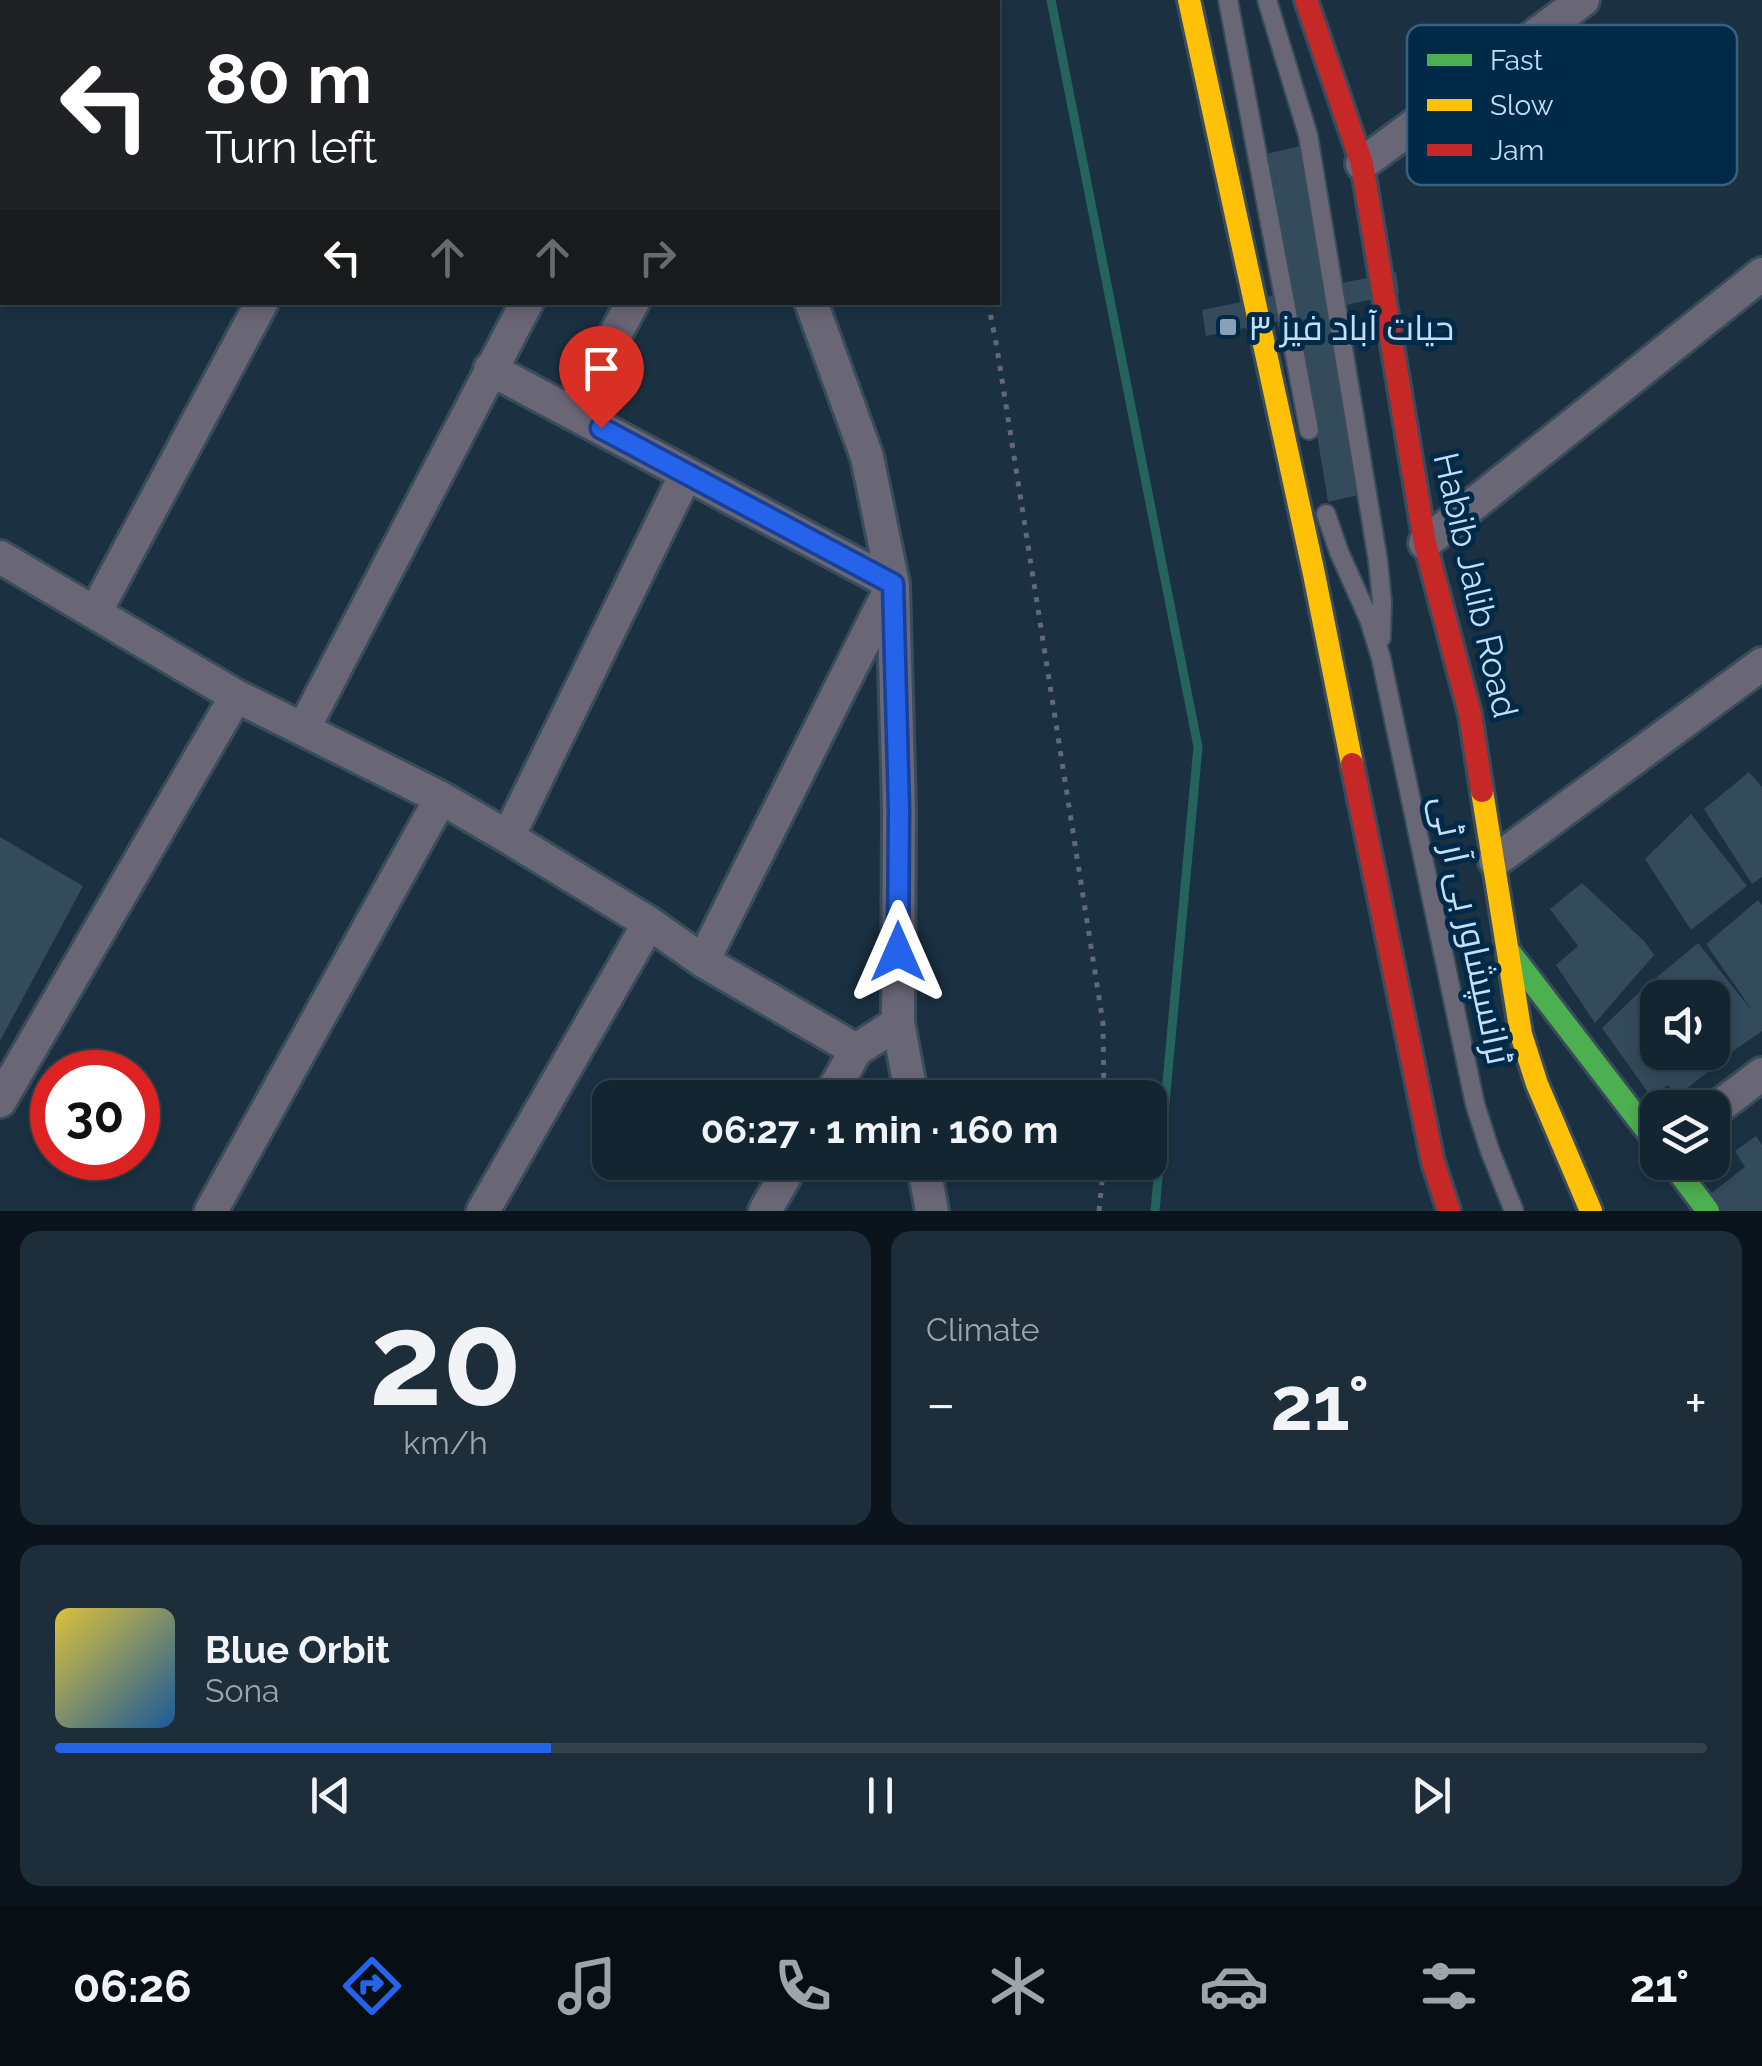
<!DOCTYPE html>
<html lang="en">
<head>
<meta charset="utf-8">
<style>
	:root { --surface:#142532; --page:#1d2d3a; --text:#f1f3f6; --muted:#9da5ac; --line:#33424d; --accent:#2563eb }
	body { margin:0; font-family:Raleway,Cairo,sans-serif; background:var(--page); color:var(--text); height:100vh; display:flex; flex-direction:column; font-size:38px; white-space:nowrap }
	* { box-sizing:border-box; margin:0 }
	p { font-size:32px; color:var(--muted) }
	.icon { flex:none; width:55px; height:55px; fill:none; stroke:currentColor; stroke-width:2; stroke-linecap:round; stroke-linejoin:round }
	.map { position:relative; height:1211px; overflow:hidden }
	.sheet { display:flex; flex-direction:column; gap:20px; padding:20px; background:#0b141c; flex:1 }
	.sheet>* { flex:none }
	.banner { position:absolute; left:0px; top:0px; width:1000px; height:305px; box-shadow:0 5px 15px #0003,0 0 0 2px var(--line); background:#202124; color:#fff; overflow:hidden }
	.tools { position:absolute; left:1640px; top:980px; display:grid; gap:20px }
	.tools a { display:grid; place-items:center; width:90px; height:90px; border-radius:20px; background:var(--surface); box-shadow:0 5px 15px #0003,0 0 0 2px var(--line); font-size:50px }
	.speed { position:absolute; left:30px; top:1050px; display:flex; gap:20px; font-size:50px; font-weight:700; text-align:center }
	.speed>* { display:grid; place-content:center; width:130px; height:130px; border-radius:50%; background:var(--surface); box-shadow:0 5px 15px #0003,0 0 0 2px var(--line); line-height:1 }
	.speed .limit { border:15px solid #d22; background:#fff; color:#111 }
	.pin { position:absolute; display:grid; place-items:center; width:85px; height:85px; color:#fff; margin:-102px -42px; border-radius:50% 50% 50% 0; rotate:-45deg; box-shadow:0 0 10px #0007 }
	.pin .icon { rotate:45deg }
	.me { position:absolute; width:110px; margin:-55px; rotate:0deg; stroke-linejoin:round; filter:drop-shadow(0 0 8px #0008) }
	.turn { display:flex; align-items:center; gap:35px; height:210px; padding:0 40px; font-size:45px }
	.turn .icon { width:130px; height:130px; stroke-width:2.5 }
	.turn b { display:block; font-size:70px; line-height:85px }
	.lanes { display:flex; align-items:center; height:95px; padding:0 40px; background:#0003; justify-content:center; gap:50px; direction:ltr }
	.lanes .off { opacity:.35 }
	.big { font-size:75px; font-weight:700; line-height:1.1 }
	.sheet .tile { flex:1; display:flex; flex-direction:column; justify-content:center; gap:15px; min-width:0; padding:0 35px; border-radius:20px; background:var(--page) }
	.sheet .dial { align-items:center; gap:0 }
	.dial b { font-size:130px; line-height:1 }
	.song { display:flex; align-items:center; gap:30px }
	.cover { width:120px; height:120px; border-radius:15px; background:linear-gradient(135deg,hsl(50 70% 55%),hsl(210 70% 35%)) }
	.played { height:10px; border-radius:5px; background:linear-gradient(90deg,var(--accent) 30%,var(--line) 30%) }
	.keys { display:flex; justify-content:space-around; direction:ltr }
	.heat { display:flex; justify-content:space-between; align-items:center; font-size:55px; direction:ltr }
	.sheet .tiles { flex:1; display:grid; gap:20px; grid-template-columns:1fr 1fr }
	.tile:last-child { grid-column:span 2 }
	.trip { position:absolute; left:592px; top:1080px; width:575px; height:100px; border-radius:20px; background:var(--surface); box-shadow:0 5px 15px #0003,0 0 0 2px var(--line); font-weight:700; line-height:100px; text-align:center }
	.menu { display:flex; height:160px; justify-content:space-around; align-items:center; background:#080f14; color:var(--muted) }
	.menu .icon { width:70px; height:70px }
	.menu .current { color:var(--accent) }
	.menu b { font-size:45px; color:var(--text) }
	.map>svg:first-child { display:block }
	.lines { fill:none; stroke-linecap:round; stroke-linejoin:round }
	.stream { stroke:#25635f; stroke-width:9 }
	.building { fill:#344b5c }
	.lane-casing { stroke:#394c5c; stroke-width:22 }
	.street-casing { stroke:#394c5c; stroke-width:38 }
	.fast-casing { stroke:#394c5c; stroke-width:28 }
	.slow-casing { stroke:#394c5c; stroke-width:28 }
	.jam-casing { stroke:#394c5c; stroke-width:28 }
	.path { stroke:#626877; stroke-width:5; stroke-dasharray:5 8; stroke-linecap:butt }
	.lane { stroke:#696676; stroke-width:18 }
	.street { stroke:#696676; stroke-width:32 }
	.fast { stroke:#4caf50; stroke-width:22 }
	.slow { stroke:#ffc107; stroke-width:22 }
	.jam { stroke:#c62828; stroke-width:22 }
	.route-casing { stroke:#184099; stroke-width:25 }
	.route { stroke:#2563eb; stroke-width:18 }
	.poi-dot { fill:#88a1b8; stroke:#002a48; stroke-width:4 }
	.labels { text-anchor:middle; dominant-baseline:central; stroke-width:10; stroke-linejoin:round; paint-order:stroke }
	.poi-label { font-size:35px; fill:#c3def7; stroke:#002a48; text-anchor:start }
	.street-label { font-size:35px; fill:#c3def7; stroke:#002a48 }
	.key { fill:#002a48; stroke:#3a607d; stroke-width:2.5 }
	.key-label { font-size:28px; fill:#c3def7 }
</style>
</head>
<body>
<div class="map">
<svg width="1762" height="1211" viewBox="0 0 1762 1211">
	<rect width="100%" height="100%" fill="#1b3142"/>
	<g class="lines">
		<!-- stream -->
		<path class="stream" d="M1051 0 1198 747 1155 1211"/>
	</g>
	<!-- building -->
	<path class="building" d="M1306 145 1332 285 1396 272 1399 293 1333 308 1363 494 1328 502 1298 317 1206 336 1202 310 1290 292 1266 154Z
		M1749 772 1762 787V877L1752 884 1704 809Z
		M1691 814 1747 886 1691 930 1645 859Z
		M0 837 83 886 0 1041Z
		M1582 883 1645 942 1654 955 1595 1023 1556 965 1578 946 1550 909Z
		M1758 900 1762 905V1031L1719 1061 1712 1053V998H1670L1656 978 1698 943 1754 1013 1706 944Z
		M1653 979 1667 998H1658V1052H1709L1718 1064 1676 1097 1668 1085 1652 1098 1602 1028Z
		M1756 1136 1762 1145V1211H1723L1710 1194 1745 1167 1735 1151Z"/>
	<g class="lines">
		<!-- lane casing -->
		<g class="lane-casing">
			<path id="lane" d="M1228 0 1309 430
				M1267 0 1308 135 1378 561 1382 602 1381 638
				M1326 514 1339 552 1369 619 1381 658 1475 1104 1490 1151 1514 1211"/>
		</g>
		<!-- street casing -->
		<g class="street-casing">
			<path id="street" d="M692 0 693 2
				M151 2 152 0
				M424 2 426 0
				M1362 164 1583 0
				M0 269 2 264
				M811 302 867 457 893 584 899 810 898 1023 912 1098
				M490 369 893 584 703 961
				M572 413 633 302
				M1425 543 1762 274
				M0 557 236 696 441 798 508 837 649 923 703 961 856 1050
				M96 611 262 302
				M304 728 527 302
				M508 837 686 474
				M1495 861 1762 664
				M829 1098 856 1050 898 1023
				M0 1101 236 696
				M1712 1112 1762 1074
				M923 1162 932 1211
				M211 1211 441 798
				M483 1211 649 923
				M765 1211 793 1162"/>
		</g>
		<!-- fast casing -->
		<g class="fast-casing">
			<path id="fast" d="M1511 954 1658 1145
				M1671 1162 1708 1211"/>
		</g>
		<!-- slow casing -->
		<g class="slow-casing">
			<path id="slow" d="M1189 0 1314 574 1352 764
				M1482 791 1521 1034 1537 1084 1591 1211"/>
		</g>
		<!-- jam casing -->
		<g class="jam-casing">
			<path id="jam" d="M1306 0 1362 164 1425 543 1470 714 1482 791
				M1352 764 1433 1162 1449 1211"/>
		</g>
		<!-- path -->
		<path class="path" d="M920 0 921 2
			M988 302 997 348 1103 1023 1104 1098
			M1099 1211 1104 1162"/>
		<!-- lane -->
		<use href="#lane" class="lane"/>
		<!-- street -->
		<use href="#street" class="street"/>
		<!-- fast -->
		<use href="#fast" class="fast"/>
		<!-- slow -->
		<use href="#slow" class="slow"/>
		<!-- jam -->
		<use href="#jam" class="jam"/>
	</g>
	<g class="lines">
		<!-- route casing -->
		<g class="route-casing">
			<path id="route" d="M601 428 893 584 899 810 898 952"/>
		</g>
		<!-- route -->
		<use href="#route" class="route"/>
	</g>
	<!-- markers -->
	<rect class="poi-dot" x="1218" y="317" width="20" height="20" rx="5"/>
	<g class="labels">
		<!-- poi labels -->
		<g class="poi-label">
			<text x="1248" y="327">حیات آباد فیز ۳</text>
		</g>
		<!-- street labels -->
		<g class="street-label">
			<text transform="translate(1476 585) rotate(77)">Habib Jalib Road</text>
			<text transform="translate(1472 930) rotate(78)">ٹرانسپشاور بی آر ٹی</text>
		</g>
	</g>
	<!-- legend -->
	<rect x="1407" y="25" width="330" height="160" rx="15" class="key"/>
	<rect x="1427" y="54" width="45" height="12" fill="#4caf50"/>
	<rect x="1427" y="99" width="45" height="12" fill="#ffc107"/>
	<rect x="1427" y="144" width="45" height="12" fill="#c62828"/>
	<g class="key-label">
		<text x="1490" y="70">Fast</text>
		<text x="1490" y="115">Slow</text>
		<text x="1490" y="160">Jam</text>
	</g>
</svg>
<div class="tools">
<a><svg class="icon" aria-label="sound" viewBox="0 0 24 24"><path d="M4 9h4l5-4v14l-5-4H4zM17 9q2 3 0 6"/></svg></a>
<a><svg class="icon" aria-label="layers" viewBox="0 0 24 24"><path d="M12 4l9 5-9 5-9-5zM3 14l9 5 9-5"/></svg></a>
</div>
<div class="speed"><div class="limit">30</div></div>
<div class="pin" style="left:601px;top:428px;background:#d93025"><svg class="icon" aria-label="arrive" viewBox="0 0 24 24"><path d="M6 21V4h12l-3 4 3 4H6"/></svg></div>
<svg class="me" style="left:898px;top:952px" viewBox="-20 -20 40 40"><path d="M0-17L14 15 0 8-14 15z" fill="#2563eb" stroke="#fff" stroke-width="4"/></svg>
<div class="trip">06:27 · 1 min · 160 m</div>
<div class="banner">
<div class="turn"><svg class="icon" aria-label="left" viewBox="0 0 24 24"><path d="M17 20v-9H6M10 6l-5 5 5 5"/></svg><div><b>80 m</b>Turn left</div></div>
<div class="lanes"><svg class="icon" aria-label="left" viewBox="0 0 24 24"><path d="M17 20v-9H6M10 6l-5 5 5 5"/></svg><svg class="icon off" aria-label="ahead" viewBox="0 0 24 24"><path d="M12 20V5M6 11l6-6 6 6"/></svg><svg class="icon off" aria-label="ahead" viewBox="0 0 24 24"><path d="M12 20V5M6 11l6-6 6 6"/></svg><svg class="icon off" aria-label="right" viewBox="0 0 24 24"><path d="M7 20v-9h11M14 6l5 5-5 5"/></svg></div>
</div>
</div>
<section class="sheet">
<div class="tiles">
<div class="tile dial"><b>20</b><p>km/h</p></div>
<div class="tile"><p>Climate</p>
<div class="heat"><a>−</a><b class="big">21°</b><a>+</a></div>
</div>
<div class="tile">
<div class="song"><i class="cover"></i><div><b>Blue Orbit</b><p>Sona</p></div></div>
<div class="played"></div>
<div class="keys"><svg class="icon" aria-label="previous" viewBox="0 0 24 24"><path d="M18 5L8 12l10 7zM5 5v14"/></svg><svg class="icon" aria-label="pause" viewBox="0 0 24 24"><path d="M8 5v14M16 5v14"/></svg><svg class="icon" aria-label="next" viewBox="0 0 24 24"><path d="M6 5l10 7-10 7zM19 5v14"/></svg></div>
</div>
</div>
</section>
<nav class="menu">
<b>06:26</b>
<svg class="icon current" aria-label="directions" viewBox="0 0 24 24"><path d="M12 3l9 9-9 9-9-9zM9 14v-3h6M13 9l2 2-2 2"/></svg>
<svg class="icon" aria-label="music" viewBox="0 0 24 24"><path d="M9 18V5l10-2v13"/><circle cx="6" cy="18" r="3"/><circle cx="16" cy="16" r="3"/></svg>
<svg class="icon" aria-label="phone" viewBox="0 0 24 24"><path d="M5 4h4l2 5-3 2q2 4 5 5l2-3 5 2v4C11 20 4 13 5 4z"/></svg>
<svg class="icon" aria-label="climate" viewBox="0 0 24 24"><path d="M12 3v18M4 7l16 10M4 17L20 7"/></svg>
<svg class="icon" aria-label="car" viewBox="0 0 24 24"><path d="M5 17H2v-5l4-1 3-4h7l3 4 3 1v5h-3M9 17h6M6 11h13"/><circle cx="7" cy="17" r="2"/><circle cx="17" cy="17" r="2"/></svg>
<svg class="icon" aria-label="filters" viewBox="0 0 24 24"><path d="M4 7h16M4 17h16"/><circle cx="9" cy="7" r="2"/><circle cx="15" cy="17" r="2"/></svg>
<b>21°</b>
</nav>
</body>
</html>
